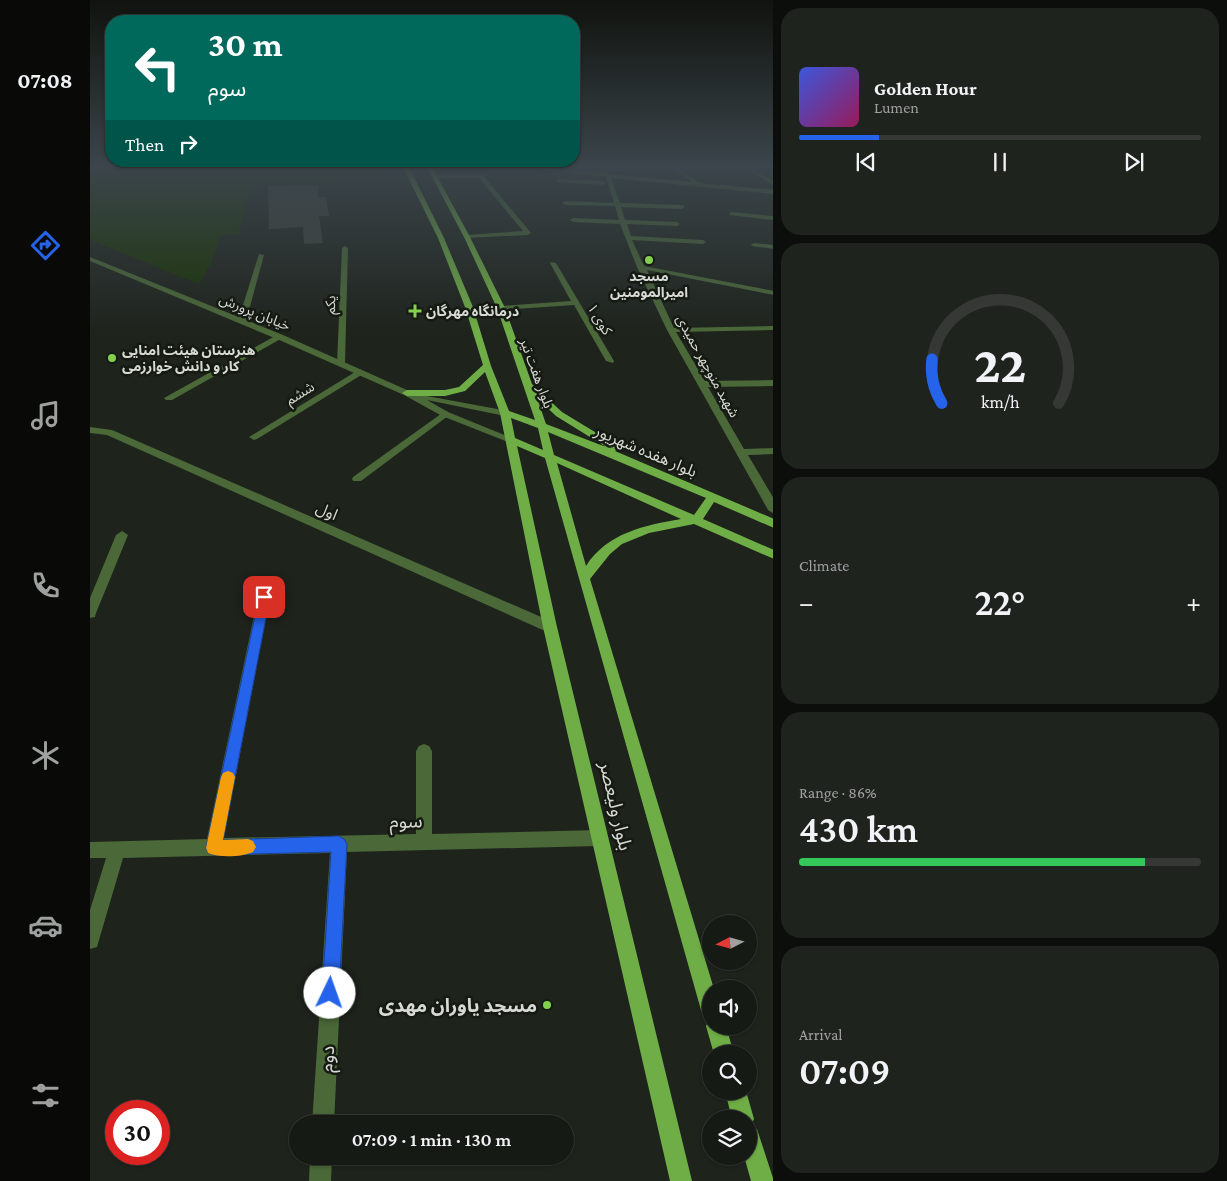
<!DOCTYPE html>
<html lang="en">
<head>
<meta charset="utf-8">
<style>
	:root { --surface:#161a15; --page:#1f231e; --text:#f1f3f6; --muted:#9ea1a0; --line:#353834; --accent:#2563eb }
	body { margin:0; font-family:"Crimson Pro","Noto Sans Arabic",serif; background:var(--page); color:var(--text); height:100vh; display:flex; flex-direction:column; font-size:19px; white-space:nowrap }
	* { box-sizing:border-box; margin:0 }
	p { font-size:16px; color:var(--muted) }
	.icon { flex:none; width:28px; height:28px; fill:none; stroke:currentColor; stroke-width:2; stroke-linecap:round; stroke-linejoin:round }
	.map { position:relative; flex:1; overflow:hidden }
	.side { display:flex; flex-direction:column; gap:8px; padding:8px; background:#0c0e0c; width:454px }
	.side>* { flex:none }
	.hud { position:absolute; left:15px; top:15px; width:475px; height:152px; border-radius:20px; box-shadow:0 1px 4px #0004,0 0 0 1px var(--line); background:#00695c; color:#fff; overflow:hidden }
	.needle { width:32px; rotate:264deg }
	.fabs { position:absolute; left:612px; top:915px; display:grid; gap:10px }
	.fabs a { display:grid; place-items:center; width:55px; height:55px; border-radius:50%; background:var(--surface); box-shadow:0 1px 4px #0004,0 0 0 1px var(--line); font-size:25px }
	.speed { position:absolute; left:15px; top:1100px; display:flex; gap:10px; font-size:25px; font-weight:700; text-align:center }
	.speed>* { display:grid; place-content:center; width:65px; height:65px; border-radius:50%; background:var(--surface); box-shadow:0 1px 4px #0004,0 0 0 1px var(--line); line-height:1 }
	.speed .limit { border:8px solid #d22; background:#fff; color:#111 }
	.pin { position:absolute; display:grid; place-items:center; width:42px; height:42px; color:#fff; margin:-21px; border-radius:10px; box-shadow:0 2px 8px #0006 }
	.me { position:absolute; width:55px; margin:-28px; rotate:3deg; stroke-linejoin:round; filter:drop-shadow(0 0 4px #0008) }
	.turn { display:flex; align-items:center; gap:18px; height:105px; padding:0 20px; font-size:22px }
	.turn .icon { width:65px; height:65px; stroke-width:2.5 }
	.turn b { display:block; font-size:35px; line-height:42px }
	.then { display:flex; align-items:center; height:48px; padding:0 20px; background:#0003; gap:10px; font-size:19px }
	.big { font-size:38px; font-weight:600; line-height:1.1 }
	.side .widget { flex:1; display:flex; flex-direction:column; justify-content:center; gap:8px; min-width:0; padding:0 18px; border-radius:20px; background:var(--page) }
	.side .dial { align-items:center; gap:0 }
	.dial svg { height:130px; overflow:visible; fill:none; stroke:var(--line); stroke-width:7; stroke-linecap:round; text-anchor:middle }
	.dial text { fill:var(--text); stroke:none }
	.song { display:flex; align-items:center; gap:15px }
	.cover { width:60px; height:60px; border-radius:8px; background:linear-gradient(135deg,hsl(230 70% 55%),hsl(330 70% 35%)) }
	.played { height:5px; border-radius:2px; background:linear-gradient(90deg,var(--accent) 20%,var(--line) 20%) }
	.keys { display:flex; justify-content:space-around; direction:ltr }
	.heat { display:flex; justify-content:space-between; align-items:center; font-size:28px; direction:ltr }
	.charge { height:8px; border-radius:4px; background:linear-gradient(90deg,#34c759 86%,var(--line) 0) }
	.trip { position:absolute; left:199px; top:1115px; width:285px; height:50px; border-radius:25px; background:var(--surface); box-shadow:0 1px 4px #0004,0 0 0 1px var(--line); font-weight:600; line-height:50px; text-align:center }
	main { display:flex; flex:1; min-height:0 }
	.tab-bar { display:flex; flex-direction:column; width:90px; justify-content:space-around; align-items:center; background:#090a08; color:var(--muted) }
	.tab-bar .icon { width:35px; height:35px }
	.tab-bar .on { color:var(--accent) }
	.tab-bar b { font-size:22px; color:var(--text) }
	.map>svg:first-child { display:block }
	.green { fill:#1a3405 }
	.building { fill:#3d423a }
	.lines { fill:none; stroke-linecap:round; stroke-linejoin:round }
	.minor { fill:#4a6838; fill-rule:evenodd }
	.tertiary { fill:#4a6838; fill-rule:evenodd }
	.primary { fill:#6fae46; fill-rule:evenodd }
	.route { fill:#2563eb; stroke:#184099 }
	.slow { fill:#f59e0b }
	.poi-dot { fill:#83d04f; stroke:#151a12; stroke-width:2 }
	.labels { text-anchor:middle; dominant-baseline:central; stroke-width:5; stroke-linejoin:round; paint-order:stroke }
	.far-poi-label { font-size:14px; font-weight:bold; fill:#d6d9d4; stroke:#151a12; text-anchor:start }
	.far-street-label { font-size:14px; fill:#d6d9d4; stroke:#151a12 }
	.street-label { font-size:16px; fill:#d6d9d4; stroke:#151a12 }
	.near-street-label { font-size:19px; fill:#d6d9d4; stroke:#151a12 }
	.near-poi-label { font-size:19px; font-weight:bold; fill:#d6d9d4; stroke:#151a12; text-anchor:end }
</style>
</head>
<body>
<main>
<nav class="tab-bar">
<b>07:08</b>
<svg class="icon on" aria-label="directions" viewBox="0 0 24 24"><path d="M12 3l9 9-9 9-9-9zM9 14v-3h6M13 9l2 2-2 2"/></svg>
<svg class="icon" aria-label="music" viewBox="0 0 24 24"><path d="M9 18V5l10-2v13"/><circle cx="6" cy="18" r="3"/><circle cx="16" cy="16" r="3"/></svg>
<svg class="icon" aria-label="phone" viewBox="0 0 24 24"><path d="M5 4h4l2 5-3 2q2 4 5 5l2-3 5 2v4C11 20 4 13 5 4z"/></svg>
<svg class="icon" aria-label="climate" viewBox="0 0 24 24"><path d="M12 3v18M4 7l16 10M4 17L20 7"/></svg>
<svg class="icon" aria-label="car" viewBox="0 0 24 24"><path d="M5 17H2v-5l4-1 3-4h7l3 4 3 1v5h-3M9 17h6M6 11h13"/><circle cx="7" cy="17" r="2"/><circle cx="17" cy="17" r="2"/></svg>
<svg class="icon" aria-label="filters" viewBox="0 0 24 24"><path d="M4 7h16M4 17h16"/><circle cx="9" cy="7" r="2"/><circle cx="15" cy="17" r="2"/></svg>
</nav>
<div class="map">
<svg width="684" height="1181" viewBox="0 0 684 1181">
	<rect width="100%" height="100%" fill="#1e231c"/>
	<!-- green -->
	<path class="green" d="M0 167H297L302 176 162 186 148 234 130 235 122 261 109 284 0 240Z"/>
	<!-- building -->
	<path class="building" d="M228 185V197H236L239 216H229L233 243 214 244 213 227 179 229 178 186Z"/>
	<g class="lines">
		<!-- minor -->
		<path class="minor" d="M428 167H442L512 173 505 167H511L519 174 602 182 580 167H586L610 183 684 190V194L521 178 530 203 592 205 595 207 592 209 531 207 535 220 587 222 590 224 587 226 537 224 541 236 613 240 616 242 613 244 542 240 554 266 684 291V295L557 270 584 328 684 326V330L586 332 615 381 684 380V386L618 387 654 449 684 448V454L658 455 684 499V514L678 510 577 330 547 267 530 224 483 222 480 220 483 218 529 220 525 206 475 205 472 203 475 201 524 203 516 177Z
			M652 167H658L684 181V185Z
			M345 175H393L441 233 438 235 375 238V236L377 235 433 231 389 178H343Z
			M468 179 513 181 516 183 513 185 466 182Z
			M641 212 684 216V220L639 215Z
			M664 243 684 245V249L662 246 661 245Z
			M255 246 258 248 255 363 251 366 247 363 252 248Z
			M169 254 174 255 156 321 149 323 148 321Z
			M461 262 466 263 524 361 523 363 516 361 484 305 411 310 407 308 411 306 481 301 460 263Z
			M187 335 194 337 82 400H76L74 398Z
			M270 369 274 372 273 374 167 439 164 440 159 437Z
			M355 411 358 412V416L271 481H263L262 479 263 477Z
			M0 427 22 430 465 623 467 627 465 631 460 632 455 631 17 435 0 433Z
			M32 531 38 535 6 613 5 617 0 618V598L26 535Z
			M174 592 178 594 180 597 134 838 326 834V751L329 746 334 744 339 746 342 751V834L509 830 515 832 517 838 515 844 509 846 257 852 244 1124H222L240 853 33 858 9 940 7 947 0 949V910L16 858H0V842L117 839 168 597 170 594Z
			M220 1156H242L241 1181H219Z"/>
		<!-- tertiary -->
		<path class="tertiary" d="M0 257 193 335 326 394 418 411V415L415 416 337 400 358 412 427 440 422 443 418 442 352 416 314 395 187 339 0 261Z"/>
		<!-- primary -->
		<path class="primary" d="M313 167H319L354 238 383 307 401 366 419 411 445 420 407 308 374 237 337 167H342L380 237 415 308 442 384 472 412 528 446 529 448 525 451 684 519V528L624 502 613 519 684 550V559L604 524 559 533 532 544 520 554 500 579 624 989H621V1026H636L644 1054H624L616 1026 619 1019 614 1017 611 1010 455 458 427 446 467 627 602 1181H580L453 627 410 413 395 372 375 391 355 396H317L312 393 317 390H355L369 387 393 365 375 307 348 238ZM447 398 466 416 516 447 456 424ZM421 418 448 428 453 450 425 438ZM458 432 616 498 604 515 464 455ZM467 463 591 519C555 525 517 533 496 566Z
			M635 1091H656L664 1119 660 1127 667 1129 684 1181H661L654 1156H659V1119H642Z"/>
	</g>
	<!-- sky -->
	<linearGradient id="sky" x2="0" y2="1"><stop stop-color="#10130f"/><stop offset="0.5" stop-color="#3b454b"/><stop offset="1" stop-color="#3b454b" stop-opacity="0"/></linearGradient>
	<rect width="684" height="332" fill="url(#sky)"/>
	<!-- route -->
	<path class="route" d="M174 593 180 597 133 840 249 836 254 839 257 844 249 993 247 999 240 1002 234 999 232 993 241 852 124 855 118 853 116 848 169 597Z"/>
	<!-- slow -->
	<path class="slow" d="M138 771 143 773 145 777 133 840 158 839 163 841 166 847 163 852C152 857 129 858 118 853L116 848 131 777 133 773Z"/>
	<!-- markers -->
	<g class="poi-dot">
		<circle cx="559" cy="260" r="5"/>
		<path d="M322.5 303.5h5v5h5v5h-5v5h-5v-5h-5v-5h5z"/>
		<circle cx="22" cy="358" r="5"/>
		<circle cx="457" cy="1005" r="5"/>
	</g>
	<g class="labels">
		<!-- far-poi labels -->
		<g class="far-poi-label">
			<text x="559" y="276" text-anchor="middle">مسجد<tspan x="559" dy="16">امیرالمومنین</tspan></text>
			<text x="336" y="311">درمانگاه مهرگان</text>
			<text x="32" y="350">هنرستان هیئت امنایی<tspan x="32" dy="16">کار و دانش خوارزمی</tspan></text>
		</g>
		<!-- far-street labels -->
		<g class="far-street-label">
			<text transform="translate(240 305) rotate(-88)">یکم</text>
			<text transform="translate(165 312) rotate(22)">خیابان پرورش</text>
			<text transform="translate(510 319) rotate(59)">کوی ۱</text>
			<text transform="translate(618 366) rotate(61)">شهبد منوچهر حمیدی</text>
			<text transform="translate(447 373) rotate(70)">بلوار هفت تیر</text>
			<text transform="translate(210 393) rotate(-32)">ششم</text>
		</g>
		<!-- street labels -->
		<g class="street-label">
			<text transform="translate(556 451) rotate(23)">بلوار هفده شهریور</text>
			<text transform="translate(237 511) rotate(24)">اول</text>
		</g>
		<!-- near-street labels -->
		<g class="near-street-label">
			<text transform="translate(526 806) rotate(77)">بلوار ولیعصر</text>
			<text transform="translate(316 821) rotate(-1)">سوم</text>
			<text transform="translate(237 1059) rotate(-87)">دوم</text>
		</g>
		<!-- near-poi labels -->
		<g class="near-poi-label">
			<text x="447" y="1005">مسجد یاوران مهدی</text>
		</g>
	</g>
</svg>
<div class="fabs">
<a><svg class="needle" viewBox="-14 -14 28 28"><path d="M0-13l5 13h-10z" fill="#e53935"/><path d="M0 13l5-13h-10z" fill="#9ea1a0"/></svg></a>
<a><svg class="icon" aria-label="sound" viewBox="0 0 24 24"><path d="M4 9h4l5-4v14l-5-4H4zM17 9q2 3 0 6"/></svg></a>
<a><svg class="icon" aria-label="search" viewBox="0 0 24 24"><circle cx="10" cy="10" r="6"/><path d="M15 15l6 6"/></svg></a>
<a><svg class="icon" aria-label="layers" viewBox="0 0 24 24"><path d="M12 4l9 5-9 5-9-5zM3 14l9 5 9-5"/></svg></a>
</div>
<div class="speed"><div class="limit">30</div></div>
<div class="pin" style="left:174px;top:597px;background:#d93025"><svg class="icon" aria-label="arrive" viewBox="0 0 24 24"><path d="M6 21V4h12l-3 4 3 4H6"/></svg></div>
<svg class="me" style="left:240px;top:993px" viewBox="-20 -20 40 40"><circle r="19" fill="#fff"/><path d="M0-13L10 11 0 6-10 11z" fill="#2563eb"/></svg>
<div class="trip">07:09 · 1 min · 130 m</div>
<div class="hud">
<div class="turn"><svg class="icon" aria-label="left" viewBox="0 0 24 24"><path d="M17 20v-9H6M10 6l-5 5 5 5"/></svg><div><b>30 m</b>سوم</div></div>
<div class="then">Then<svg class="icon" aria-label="right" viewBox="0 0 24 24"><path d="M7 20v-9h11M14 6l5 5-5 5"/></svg></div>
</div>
</div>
<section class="side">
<div class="widget">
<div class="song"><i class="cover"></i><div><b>Golden Hour</b><p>Lumen</p></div></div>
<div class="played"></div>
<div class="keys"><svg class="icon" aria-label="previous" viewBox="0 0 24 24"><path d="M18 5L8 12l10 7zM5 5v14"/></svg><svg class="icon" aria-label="pause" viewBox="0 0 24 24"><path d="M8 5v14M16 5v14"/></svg><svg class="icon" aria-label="next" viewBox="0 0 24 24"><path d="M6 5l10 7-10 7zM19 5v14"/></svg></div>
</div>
<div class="widget dial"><svg viewBox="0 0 100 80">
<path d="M14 69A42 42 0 1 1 86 69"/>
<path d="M14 69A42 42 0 0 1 8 42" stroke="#2563eb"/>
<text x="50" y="56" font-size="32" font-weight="700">22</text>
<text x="50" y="72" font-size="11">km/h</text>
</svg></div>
<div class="widget"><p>Climate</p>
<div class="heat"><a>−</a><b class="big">22°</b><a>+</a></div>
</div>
<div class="widget"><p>Range · 86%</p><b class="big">430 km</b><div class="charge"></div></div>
<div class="widget"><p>Arrival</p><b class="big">07:09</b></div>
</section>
</main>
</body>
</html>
